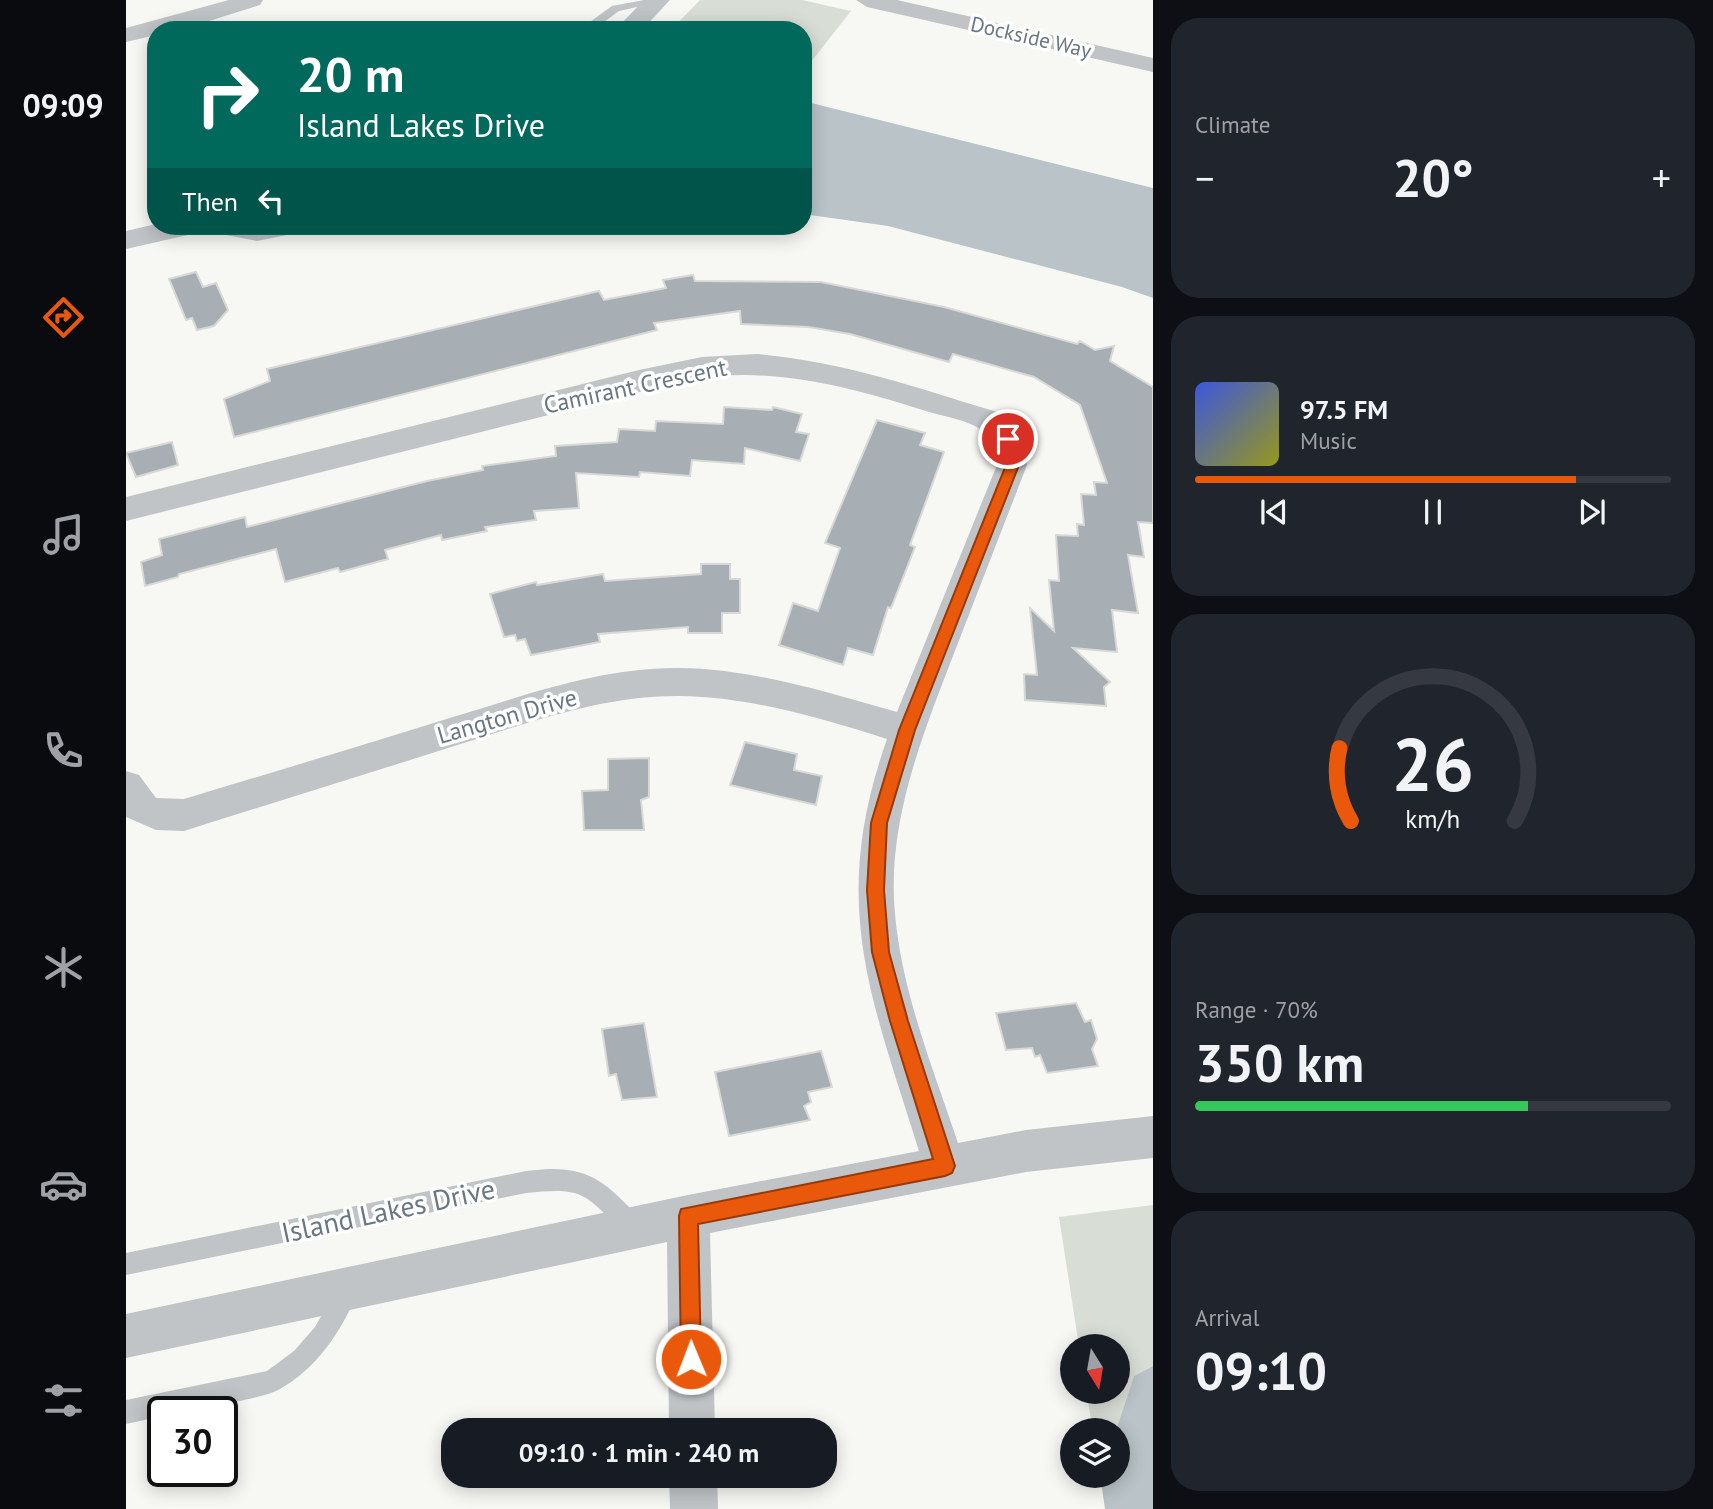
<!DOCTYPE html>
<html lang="en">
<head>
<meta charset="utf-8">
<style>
	:root { --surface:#171b24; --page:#20242c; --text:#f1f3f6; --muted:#9ea1a6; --line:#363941; --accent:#ea580c }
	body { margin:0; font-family:"PT Sans",sans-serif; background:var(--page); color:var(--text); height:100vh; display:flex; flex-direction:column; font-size:26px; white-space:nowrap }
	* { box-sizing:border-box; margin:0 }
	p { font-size:23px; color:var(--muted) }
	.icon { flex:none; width:38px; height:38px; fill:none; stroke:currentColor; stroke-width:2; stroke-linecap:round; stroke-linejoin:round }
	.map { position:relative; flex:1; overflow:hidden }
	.sheet { display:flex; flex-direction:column; gap:18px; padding:18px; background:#0d0f14; width:560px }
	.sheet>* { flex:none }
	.hud { position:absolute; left:21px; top:21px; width:665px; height:214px; border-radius:28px; box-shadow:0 4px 18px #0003; background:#00695c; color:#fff; overflow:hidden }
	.needle { width:46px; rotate:169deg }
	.controls { position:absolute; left:934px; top:1334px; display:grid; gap:14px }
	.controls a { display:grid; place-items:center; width:70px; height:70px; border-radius:50%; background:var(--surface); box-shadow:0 4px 18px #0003; font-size:35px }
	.speed { position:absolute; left:21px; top:1396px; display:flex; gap:14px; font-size:35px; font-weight:700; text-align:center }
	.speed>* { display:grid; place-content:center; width:91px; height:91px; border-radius:50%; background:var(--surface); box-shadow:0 4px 18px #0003; line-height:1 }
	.speed .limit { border:4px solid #111; border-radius:10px; background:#fff; color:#111 }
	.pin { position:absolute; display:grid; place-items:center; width:60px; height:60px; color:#fff; margin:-30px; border:4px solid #fff; border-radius:50%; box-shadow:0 2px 7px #0007 }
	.me { position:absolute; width:77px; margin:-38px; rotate:359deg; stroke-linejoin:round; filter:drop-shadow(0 0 5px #0008) }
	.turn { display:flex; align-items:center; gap:24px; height:147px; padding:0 35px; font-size:32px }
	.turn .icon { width:91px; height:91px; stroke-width:2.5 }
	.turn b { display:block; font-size:49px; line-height:60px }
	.then { display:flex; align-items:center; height:66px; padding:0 35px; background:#0003; gap:14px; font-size:26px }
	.big { font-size:52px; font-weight:600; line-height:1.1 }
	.sheet .widget { flex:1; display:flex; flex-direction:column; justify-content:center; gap:10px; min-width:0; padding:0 24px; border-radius:28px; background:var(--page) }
	.sheet .dial { align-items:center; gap:0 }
	.dial svg { height:182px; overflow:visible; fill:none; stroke:var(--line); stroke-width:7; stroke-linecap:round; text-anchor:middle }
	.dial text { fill:var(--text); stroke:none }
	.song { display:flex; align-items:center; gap:21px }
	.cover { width:84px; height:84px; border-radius:10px; background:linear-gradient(135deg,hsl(230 70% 55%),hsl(60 70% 35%)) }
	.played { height:7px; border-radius:4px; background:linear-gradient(90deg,var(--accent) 80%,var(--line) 80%) }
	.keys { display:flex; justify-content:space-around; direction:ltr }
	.heat { display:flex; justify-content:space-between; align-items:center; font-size:38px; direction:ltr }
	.charge { height:10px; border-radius:5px; background:linear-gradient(90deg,#34c759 70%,var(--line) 0) }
	.trip { position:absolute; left:315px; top:1418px; width:396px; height:70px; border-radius:28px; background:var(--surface); box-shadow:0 4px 18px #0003; font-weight:600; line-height:70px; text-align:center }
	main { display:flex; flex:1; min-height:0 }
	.tabs { display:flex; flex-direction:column; width:126px; justify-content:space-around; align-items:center; background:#090b0e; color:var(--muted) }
	.tabs .icon { width:49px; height:49px }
	.tabs .current { color:var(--accent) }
	.tabs b { font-size:32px; color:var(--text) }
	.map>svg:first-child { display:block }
	.green { fill:#d8ddd5 }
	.water { fill:#b9c3c8 }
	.building { fill:#a8afb4; stroke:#d8d8d6; stroke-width:2 }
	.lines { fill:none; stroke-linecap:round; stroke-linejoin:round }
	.service { fill:#c0c4c7; fill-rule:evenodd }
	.minor { fill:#c0c4c7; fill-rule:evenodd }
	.tertiary { fill:#c0c4c7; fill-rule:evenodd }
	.route { fill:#ea580c; stroke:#983908; stroke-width:2 }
	.labels { text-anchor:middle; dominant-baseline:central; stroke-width:7; stroke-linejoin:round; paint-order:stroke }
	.far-street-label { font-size:21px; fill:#687782; stroke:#fff }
	.street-label { font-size:24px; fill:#687782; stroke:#fff }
	.near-street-label { font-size:28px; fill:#687782; stroke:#fff }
</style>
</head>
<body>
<main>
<nav class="tabs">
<b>09:09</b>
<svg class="icon current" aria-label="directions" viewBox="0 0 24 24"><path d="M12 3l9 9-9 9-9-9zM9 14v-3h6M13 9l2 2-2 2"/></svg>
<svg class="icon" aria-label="music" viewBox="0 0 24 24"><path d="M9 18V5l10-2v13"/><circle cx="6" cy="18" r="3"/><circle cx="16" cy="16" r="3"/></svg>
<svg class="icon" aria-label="phone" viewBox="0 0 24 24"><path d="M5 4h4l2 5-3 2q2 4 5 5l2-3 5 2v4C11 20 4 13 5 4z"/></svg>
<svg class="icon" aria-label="climate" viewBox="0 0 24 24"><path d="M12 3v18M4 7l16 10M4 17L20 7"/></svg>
<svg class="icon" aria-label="car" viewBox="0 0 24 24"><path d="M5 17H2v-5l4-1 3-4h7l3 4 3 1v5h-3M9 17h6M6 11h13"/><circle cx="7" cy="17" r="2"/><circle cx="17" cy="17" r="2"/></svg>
<svg class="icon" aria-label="filters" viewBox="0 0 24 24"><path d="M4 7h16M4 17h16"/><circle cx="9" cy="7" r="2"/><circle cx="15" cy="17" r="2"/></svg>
</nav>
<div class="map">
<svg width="1027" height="1509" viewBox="0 0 1027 1509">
	<rect width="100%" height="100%" fill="#f7f7f4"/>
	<!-- green -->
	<path class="green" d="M574 0H676L725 11 677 72V30H545Z
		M1027 1205V1366L1008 1376 990 1430H967L960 1391H992V1346H953L933 1217Z"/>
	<!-- water -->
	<path class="water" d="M677 101 1027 188V298L996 287 762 226 677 214Z
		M1027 1366V1509H979L974 1475H992L990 1430 1008 1376Z"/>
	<!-- building -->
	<path class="building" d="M70 272 77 287 90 283 102 310 88 326 71 330 66 318 60 320 43 279Z
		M567 275 569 281 695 282 818 307 951 344 954 341 969 350 988 346 984 361 1027 387V523L1012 522 1018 557 1002 555 1012 613 986 610 991 652 947 648 984 682 978 687 980 706 899 700 898 674 911 675 904 608 928 631 923 580 933 581 930 535 952 536 951 524 958 525 955 494 970 495 968 482 981 483 954 405 908 377 827 354 823 362 724 334 682 327 615 324 614 311 528 323 531 330 108 437 98 399 144 381 141 369 473 291 478 300 540 288 537 280Z
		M598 407 646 410 647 407 676 414 670 432 683 434 674 461 619 448 618 464 566 460 564 476 514 472 513 477 450 473 453 508 408 511 410 520 359 527 361 531 316 540 315 535 259 550 262 559 214 572 212 568 159 582 150 549 53 574 52 577 19 586 15 562 36 555 33 539 119 517 121 527 301 481 357 470 356 466 430 456 429 446 491 442 493 429 529 431 530 421 597 424Z
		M751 420 799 433 794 445 818 452 784 545 789 547 765 608 762 607 747 655 722 648 717 665 653 645 667 603 692 611 714 548 699 543Z
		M46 442 52 465 10 477 0 453Z
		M575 564H604V579H614V613H596V633H562V627L472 634 474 642 405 655 399 639 391 641 389 635 378 637 364 594 410 582 411 585 477 574 479 581 575 574Z
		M619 742 671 754 668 770 696 776 690 805 604 785Z
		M523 758V797L515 800 518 830H458L456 791 482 790V759Z
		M950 1003 959 1022 965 1020 971 1039 966 1049 972 1066 921 1073 914 1055 909 1057 906 1048 880 1050 870 1013Z
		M518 1023 531 1097 496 1100 490 1074 483 1076 476 1029Z
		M695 1051 706 1087 682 1092 685 1102 678 1106 684 1120 603 1136 589 1072Z"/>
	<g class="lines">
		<!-- service -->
		<path class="service" d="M518 0 538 1 493 11 467 30H453L486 6Z
			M68 226H94L131 233 166 226H193L186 230 131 241 74 230Z
			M421 1169C468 1168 482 1186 513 1217L516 1225 513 1233 505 1236 497 1233C459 1193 457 1187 400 1193L0 1275V1253L400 1171Z
			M220 1283 228 1286 231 1294C215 1332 190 1369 154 1389 134 1400 77 1407 53 1412H37V1416L0 1424V1400L141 1371 168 1351 189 1327 212 1286Z"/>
		<!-- minor -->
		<path class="minor" d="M103 0H137L134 5 61 28 30 30V35L0 42V28Z
			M730 0H771L1027 58V72L741 7Z
			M631 354C715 361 792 388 871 412 890 425 902 442 901 465 878 524 855 584 832 643 799 729 760 820 769 914 776 993 807 1068 832 1143L900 1130 1027 1116V1158L900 1172 584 1233 589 1430H543L541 1242 0 1358V1314L562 1195 793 1151C744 994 703 903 761 739 694 718 625 697 554 696 474 695 397 725 322 748 234 776 146 803 58 831L30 830 0 817V771L13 775 30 798 58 799C148 772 237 745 327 717 400 695 476 667 554 668 628 669 700 692 771 712L871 465C871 456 872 447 866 439 851 421 824 418 803 412 725 387 648 366 566 379L0 521V497L513 370 576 357Z
			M543 1475H591L592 1509H544Z"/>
		<!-- tertiary -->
		<path class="tertiary" d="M518 0H544L516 30H489Z
			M30 224V226H79L75 232 0 249V231Z"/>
	</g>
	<!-- route -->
	<path class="route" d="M882 434 887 435 894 452 893 465 789 730 761 823 758 890 763 952 782 1021 829 1166 826 1173 819 1176 572 1224 575 1359 572 1366 565 1369 558 1366 555 1359 553 1216 555 1209 807 1159 764 1021 746 952 741 890 745 823 773 730 880 465V452L875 439Z"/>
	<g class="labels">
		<!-- far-street labels -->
		<g class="far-street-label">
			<text transform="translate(905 37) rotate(13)">Dockside Way</text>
		</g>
		<!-- street labels -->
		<g class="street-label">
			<text transform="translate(509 386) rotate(-12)">Camirant Crescent</text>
			<text transform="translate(381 716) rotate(-16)">Langton Drive</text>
		</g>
		<!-- near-street labels -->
		<g class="near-street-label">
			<text transform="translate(262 1210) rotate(-12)">Island Lakes Drive</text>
		</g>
	</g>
</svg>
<div class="controls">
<a><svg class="needle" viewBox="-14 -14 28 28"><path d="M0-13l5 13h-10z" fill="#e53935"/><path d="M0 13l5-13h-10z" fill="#9ea1a6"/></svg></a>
<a><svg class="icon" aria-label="layers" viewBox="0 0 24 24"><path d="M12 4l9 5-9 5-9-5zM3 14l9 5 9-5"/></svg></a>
</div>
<div class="speed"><div class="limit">30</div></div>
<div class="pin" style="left:882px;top:439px;background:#d93025"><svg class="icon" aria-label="arrive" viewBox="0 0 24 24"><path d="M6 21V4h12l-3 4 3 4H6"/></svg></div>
<svg class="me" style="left:565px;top:1359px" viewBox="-20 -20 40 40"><circle r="17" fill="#ea580c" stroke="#fff" stroke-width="3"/><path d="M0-11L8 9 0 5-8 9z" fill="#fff"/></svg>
<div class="trip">09:10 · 1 min · 240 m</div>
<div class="hud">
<div class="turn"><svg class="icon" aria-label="right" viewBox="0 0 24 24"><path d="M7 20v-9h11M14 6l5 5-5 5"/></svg><div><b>20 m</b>Island Lakes Drive</div></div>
<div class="then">Then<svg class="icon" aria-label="left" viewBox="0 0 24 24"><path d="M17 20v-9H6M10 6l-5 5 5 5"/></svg></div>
</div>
</div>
<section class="sheet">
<div class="widget"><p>Climate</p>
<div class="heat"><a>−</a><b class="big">20°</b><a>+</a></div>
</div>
<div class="widget">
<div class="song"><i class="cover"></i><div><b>97.5 FM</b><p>Music</p></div></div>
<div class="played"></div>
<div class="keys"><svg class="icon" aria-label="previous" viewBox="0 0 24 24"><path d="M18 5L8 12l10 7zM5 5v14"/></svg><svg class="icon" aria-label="pause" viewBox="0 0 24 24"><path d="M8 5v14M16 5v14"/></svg><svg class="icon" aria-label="next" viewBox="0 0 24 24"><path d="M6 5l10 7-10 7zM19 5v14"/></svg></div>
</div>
<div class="widget dial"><svg viewBox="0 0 100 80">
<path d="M14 69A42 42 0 1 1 86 69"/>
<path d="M14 69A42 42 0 0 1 9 37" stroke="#ea580c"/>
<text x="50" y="56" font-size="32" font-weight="700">26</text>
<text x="50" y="72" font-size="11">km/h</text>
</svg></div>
<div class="widget"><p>Range · 70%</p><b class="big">350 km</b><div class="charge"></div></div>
<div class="widget"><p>Arrival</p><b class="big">09:10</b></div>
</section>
</main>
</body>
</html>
